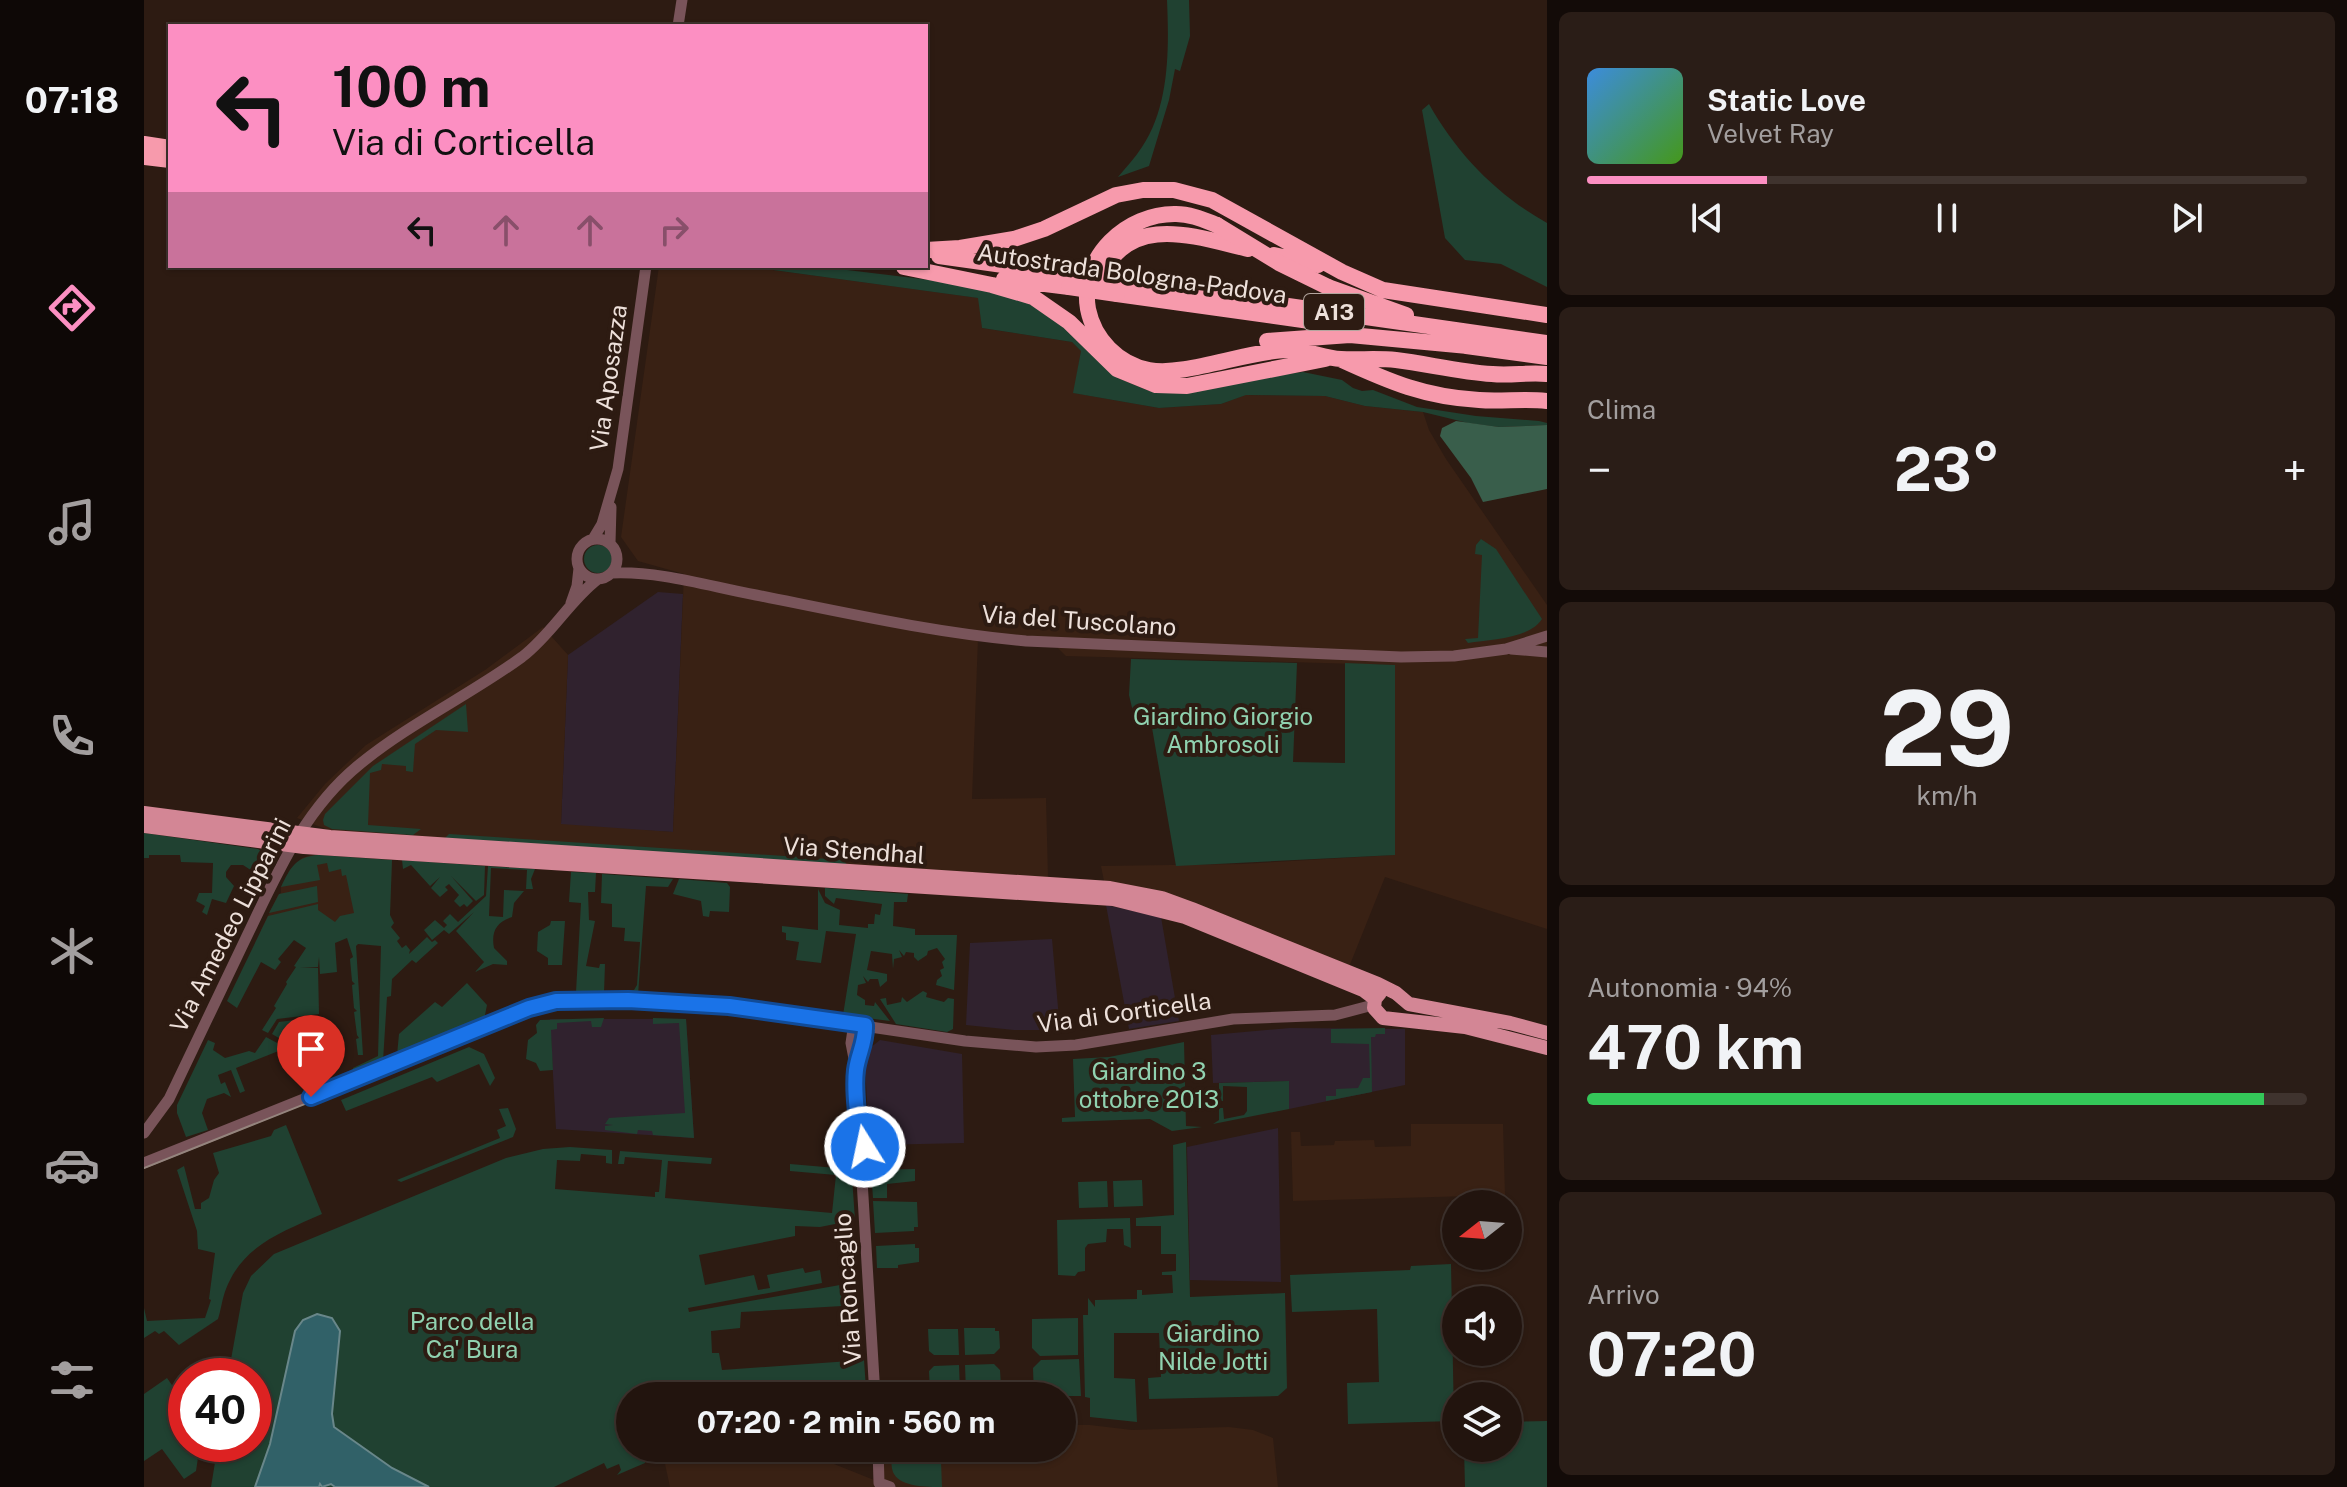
<!DOCTYPE html>
<html lang="it">
<head>
<meta charset="utf-8">
<style>
	:root { --surface:#22140e; --page:#2a1d17; --text:#f1f3f6; --muted:#a29e9e; --line:#3f332e; --accent:#fc8fc2 }
	body { margin:0; font-family:"Public Sans",sans-serif; background:var(--page); color:var(--text); height:100vh; display:flex; flex-direction:column; font-size:30px; white-space:nowrap }
	* { box-sizing:border-box; margin:0 }
	p { font-size:26px; color:var(--muted) }
	.icon { flex:none; width:44px; height:44px; fill:none; stroke:currentColor; stroke-width:2; stroke-linecap:round; stroke-linejoin:round }
	.map { position:relative; flex:1; overflow:hidden }
	.details { display:flex; flex-direction:column; gap:12px; padding:12px; background:#130b08; width:800px }
	.details>* { flex:none }
	.hud { position:absolute; left:24px; top:24px; width:760px; height:244px; border-radius:0px; box-shadow:0 2px 6px #0004,0 0 0 2px var(--line); background:#fc8fc2; color:#111; overflow:hidden }
	.needle { width:52px; rotate:253deg }
	.tools { position:absolute; left:1298px; top:1190px; display:grid; gap:16px }
	.tools a { display:grid; place-items:center; width:80px; height:80px; border-radius:50%; background:var(--surface); box-shadow:0 2px 6px #0004,0 0 0 2px var(--line); font-size:40px }
	.speed { position:absolute; left:24px; top:1358px; display:flex; gap:16px; font-size:40px; font-weight:700; text-align:center }
	.speed>* { display:grid; place-content:center; width:104px; height:104px; border-radius:50%; background:var(--surface); box-shadow:0 2px 6px #0004,0 0 0 2px var(--line); line-height:1 }
	.speed .limit { border:12px solid #d22; background:#fff; color:#111 }
	.pin { position:absolute; display:grid; place-items:center; width:68px; height:68px; color:#fff; margin:-82px -34px; border-radius:50% 50% 50% 0; rotate:-45deg; box-shadow:0 0 8px #0007 }
	.pin .icon { rotate:45deg }
	.me { position:absolute; width:88px; margin:-44px; rotate:350deg; stroke-linejoin:round; filter:drop-shadow(0 0 6px #0008) }
	.turn { display:flex; align-items:center; gap:28px; height:168px; padding:0 32px; font-size:36px }
	.turn .icon { width:104px; height:104px; stroke-width:2.5 }
	.turn b { display:block; font-size:56px; line-height:68px }
	.lanes { display:flex; align-items:center; height:76px; padding:0 32px; background:#0003; justify-content:center; gap:40px; direction:ltr }
	.lanes .off { opacity:.35 }
	.big { font-size:60px; font-weight:700; line-height:1.1 }
	.details .widget { flex:1; display:flex; flex-direction:column; justify-content:center; gap:12px; min-width:0; padding:0 28px; border-radius:12px; background:var(--page) }
	.details .dial { align-items:center; gap:0 }
	.dial b { font-size:104px; line-height:1 }
	.song { display:flex; align-items:center; gap:24px }
	.cover { width:96px; height:96px; border-radius:12px; background:linear-gradient(135deg,hsl(210 70% 55%),hsl(100 70% 35%)) }
	.played { height:8px; border-radius:4px; background:linear-gradient(90deg,var(--accent) 25%,var(--line) 25%) }
	.keys { display:flex; justify-content:space-around; direction:ltr }
	.heat { display:flex; justify-content:space-between; align-items:center; font-size:44px; direction:ltr }
	.charge { height:12px; border-radius:6px; background:linear-gradient(90deg,#34c759 94%,var(--line) 0) }
	.trip { position:absolute; left:472px; top:1382px; width:460px; height:80px; border-radius:40px; background:var(--surface); box-shadow:0 2px 6px #0004,0 0 0 2px var(--line); font-weight:700; line-height:80px; text-align:center }
	main { display:flex; flex:1; min-height:0 }
	.tabs { display:flex; flex-direction:column; width:144px; justify-content:space-around; align-items:center; background:#0e0806; color:var(--muted) }
	.tabs .icon { width:56px; height:56px }
	.tabs .current { color:var(--accent) }
	.tabs b { font-size:36px; color:var(--text) }
	.map>svg:first-child { display:block }
	.commercial { fill:#30222e }
	.built { fill:#392114 }
	.green { fill:#204131 }
	.forest { fill:#395e4b }
	.water { fill:#316168; stroke:#69878a; stroke-width:2 }
	.lines { fill:none; stroke-linecap:round; stroke-linejoin:round }
	.minor { stroke:#79545a; stroke-width:11 }
	.major { stroke:#d38695; stroke-width:14 }
	.highway { stroke:#f79aac; stroke-width:16 }
	.tram { stroke:#94847d; stroke-width:2 }
	.highway-bridge { stroke:#f79aac; stroke-width:16 }
	.route-casing { stroke:#114b97; stroke-width:20 }
	.route { stroke:#1a73e8; stroke-width:14 }
	.labels { text-anchor:middle; dominant-baseline:central; stroke-width:8; stroke-linejoin:round; paint-order:stroke }
	.shield { fill:#2d1b12; stroke:#b3a59e; stroke-width:2 }
	.shield-label { font-size:22px; font-weight:bold; fill:#ede0da }
	.street-label { font-size:24px; fill:#ede0da; stroke:#2d1b12 }
	.park-label { font-size:24px; fill:#90d2b0; stroke:#2d1b12 }
</style>
</head>
<body>
<main>
<nav class="tabs">
<b>07:18</b>
<svg class="icon current" aria-label="directions" viewBox="0 0 24 24"><path d="M12 3l9 9-9 9-9-9zM9 14v-3h6M13 9l2 2-2 2"/></svg>
<svg class="icon" aria-label="music" viewBox="0 0 24 24"><path d="M9 18V5l10-2v13"/><circle cx="6" cy="18" r="3"/><circle cx="16" cy="16" r="3"/></svg>
<svg class="icon" aria-label="phone" viewBox="0 0 24 24"><path d="M5 4h4l2 5-3 2q2 4 5 5l2-3 5 2v4C11 20 4 13 5 4z"/></svg>
<svg class="icon" aria-label="climate" viewBox="0 0 24 24"><path d="M12 3v18M4 7l16 10M4 17L20 7"/></svg>
<svg class="icon" aria-label="car" viewBox="0 0 24 24"><path d="M5 17H2v-5l4-1 3-4h7l3 4 3 1v5h-3M9 17h6M6 11h13"/><circle cx="7" cy="17" r="2"/><circle cx="17" cy="17" r="2"/></svg>
<svg class="icon" aria-label="filters" viewBox="0 0 24 24"><path d="M4 7h16M4 17h16"/><circle cx="9" cy="7" r="2"/><circle cx="15" cy="17" r="2"/></svg>
</nav>
<div class="map">
<svg width="1403" height="1487" viewBox="0 0 1403 1487">
	<rect width="100%" height="100%" fill="#2d1b12"/>
	<!-- commercial -->
	<path class="commercial" d="M514 592 539 594 529 832 419 826 417 824 424 655Z
		M962 905 1017 917 1035 1021 985 1029Z
		M908 939 916 1030H870L822 1025 826 943Z
		M406 1019H542L550 1138 412 1129Z
		M1146 1028 1261 1029V1085L1145 1109V1081L1069 1083 1067 1035Z
		M736 1040 818 1054 820 1143 734 1145 725 1137 721 1065 726 1048Z
		M1134 1128 1137 1282 1046 1280 1043 1147Z"/>
	<!-- built -->
	<path class="built" d="M515 266H599L835 298 838 328 928 342 937 351 930 393 1015 408 1077 404 1101 395 1181 396 1221 406 1279 412 1285 430 1302 459 1403 605V929L1241 877 1205 967 960 881 957 866 1098 864 1250 855V665L922 656 911 645 834 639 828 799 902 798 904 877 187 831 153 818 181 784 222 745 341 670 399 627 424 655 417 824 529 832 540 574 494 561 477 537Z
		M167 855 248 860 245 938 117 930 134 895 137 893V887L146 870 158 858Z
		M1267 1124H1359L1361 1195 1149 1201 1147 1132H1156L1157 1146 1190 1145 1191 1141 1230 1140 1231 1147 1267 1146Z
		M918 1425H946L988 1430 1085 1427 1109 1430 1129 1438 1134 1487H526L521 1464 565 1448H650L735 1482 734 1448H918Z"/>
	<!-- green -->
	<path class="green" d="M1023 0H1045L1046 36 1036 71 1031 69 1025 100 1005 166 974 177C982 167 991 158 998 147 1026 106 1025 47 1023 0Z
		M1285 104C1313 154 1353 195 1403 223V287L1357 264 1321 260 1301 238 1278 110Z
		M599 266H670L786 280 861 294 904 312 974 378 1005 391 1159 372 1198 380 1209 388 1218 391 1229 390 1273 407 1332 416 1395 421 1403 423V425L1355 427 1324 423 1279 412 1221 406 1181 396 1102 395 1077 404 1015 408 929 393 937 351 928 342 838 328 834 298Z
		M1337 539 1352 549 1398 619C1385 639 1347 639 1324 643L1321 639 1334 638 1338 555 1331 554 1332 545Z
		M440 559a14 14 0 1 1 28 0a14 14 0 1 1-28 0Z
		M987 659 1153 663 1149 762 1201 763V663L1251 665V855L1032 866 1007 722 990 716 985 695Z
		M322 704 324 732 292 730 271 744 269 772 262 771V766L238 764 237 770 226 773 224 825 277 829 269 835 188 829 180 825 179 820 181 814 229 766Z
		M0 833 114 849C127 857 125 866 119 878L99 865H87L82 872V877L90 886 82 903 68 899 63 915 58 912 61 906 52 901 55 893H68L69 863 37 862 36 855H5V858H0Z
		M305 834 700 860 703 865 301 838Z
		M175 855 248 860 246 915 250 923 247 927 256 938 253 941 258 948 262 945 266 950 265 954 283 937 288 942 291 940 294 943 272 963 268 960 248 979 247 996 243 997 239 1061 208 1074 209 1068 234 1056 237 946 214 944 212 946 219 1055H214L212 1039 215 1038 213 1035 210 1012 213 1011 210 1008 208 985 211 984 208 981 206 959 209 957 203 938 191 943 193 972 176 974 175 957 174 967 156 968H174L175 1014 133 1019 124 1033 118 1030 132 1008 130 1006 143 984 142 982 152 967 150 966 162 948 150 940 134 959 137 962 131 970 117 962 93 1008 83 1001 124 916 174 904V910L191 922 196 916 210 913 202 875 198 876 197 869 185 872 183 863 173 865 176 880 137 887C146 868 152 856 175 855Z
		M258 860 341 866 340 895 332 901 307 876 329 901 323 907 320 904 316 907 310 901 315 895 305 884 301 887 304 890 296 897 287 888 296 877 286 886 267 865 259 869Z
		M344 866 391 869 387 879 389 889H382L383 870 347 868 345 916 359 917 360 890 380 891 370 903 368 917C352 922 347 932 350 948L363 961V965L349 964 331 972 340 962 312 931 330 912 305 934 300 930 288 940 280 930 291 920 300 928 303 925 299 921 306 914 314 922 342 896Z
		M427 872 452 873 451 892H444L445 920 451 921 442 966 455 968 456 964H461L460 993 432 992 437 903 425 902Z
		M458 874 529 879 524 887 502 886 494 995 481 994 480 991 490 990 493 985 496 942 480 941 481 928 468 927V904L457 903Z
		M535 879 583 883 586 887 585 912 566 911 565 917 559 916 557 901 529 894Z
		M173 886 174 902 125 913 135 894Z
		M681 888 764 894 763 902H750L749 926 771 929V935H813L810 990 792 985 793 980 798 976 796 970 800 968 798 962 801 959 793 948 784 951 783 955 774 961 770 957V953L762 952 760 956 755 950 758 957 750 959 749 969 748 954 727 951 723 970 743 974V981L736 987 734 979H726L724 982 719 976 722 983 714 985 713 995 721 1000V1005L730 1006 731 1002 746 1021 699 1015 712 934 682 931 677 963 652 960 655 942 642 940V933L638 932V926L674 930V889L681 903 696 910 695 925 724 928V924H730L731 914 736 915 738 904 692 898 690 904 681 896Z
		M407 921H421L418 965H404V958L393 951 394 932 406 925Z
		M323 983 343 1005 340 1020 253 1055 255 1034 291 1002 298 1007Z
		M779 991 783 993 782 997 800 1002 804 998 810 999 809 1029 803 1032 752 1024 736 999 742 998 743 1005 757 1002 758 997 763 1002Z
		M175 1017 177 1039 150 1047 128 1034 135 1022Z
		M460 1018 457 1027H448L447 1021 413 1023V1029L407 1030 409 1070 396 1071 392 1063 382 1059 384 1040 393 1033 392 1025 396 1020Z
		M509 1018 542 1019 550 1138 509 1135 508 1131 494 1130 493 1134 461 1130V1126L469 1125 461 1124 465 1118 541 1113 535 1023 509 1024Z
		M1241 1028V1034H1232L1231 1037H1227L1228 1092 1182 1101V1096H1192V1089L1214 1088 1219 1078H1226L1225 1044 1187 1043V1029Z
		M122 1037 148 1051 142 1054 137 1050 92 1068 101 1091 96 1093 87 1070 74 1075 77 1084 81 1082 87 1097 80 1093 63 1099 58 1113 64 1130 42 1137 33 1113V1105L64 1040 71 1043 69 1050 81 1058 105 1051 111 1053Z
		M1040 1042 1042 1126 1058 1127 1028 1131 1006 1119 918 1122V1118L931 1117 929 1059 965 1057Z
		M325 1047 340 1054 351 1078 346 1086 335 1064 293 1082 288 1077 202 1111 197 1100 202 1098Z
		M1145 1081V1109L1069 1124 1075 1120V1108H1079L1080 1119 1100 1115 1103 1111V1087L1079 1086V1101H1075V1083Z
		M364 1108 372 1129 369 1137 257 1182 253 1180 356 1138 353 1130 362 1126 355 1109Z
		M142 1125 178 1214C138 1232 99 1245 82 1289 78 1299 77 1310 74 1319L35 1345 20 1331 15 1334 11 1331 0 1338V1308L3 1321 61 1318 67 1300 65 1299 71 1253 54 1249 53 1231 33 1170 40 1166 51 1209H57V1203L65 1198 70 1180 75 1173 69 1153 127 1136 130 1130Z
		M1042 1142 1046 1297 1141 1293 1143 1388 1134 1396 1005 1399 1004 1378 1017 1377 1015 1333H970V1378L991 1379 993 1422 946 1417V1398L941 1397 939 1315H944V1298L951 1307V1300L993 1299V1290H998V1295L1029 1293 1028 1275H1018V1272L1032 1271V1254H1017V1226H992V1218L1030 1215 1029 1145Z
		M426 1147 468 1150V1164L462 1163V1156L437 1154 436 1161 413 1160 411 1189 511 1197V1192H515L518 1160 481 1157 480 1164H474L476 1151 568 1158 567 1164 524 1161 521 1198 688 1213 692 1175 646 1171V1164L704 1169 708 1177 711 1220 676 1227 651 1226V1236L555 1255 561 1285 610 1275 614 1290 626 1288 623 1275 659 1268 661 1273 676 1270 678 1283 544 1308 545 1312 707 1283 713 1288 715 1305 597 1312 596 1328 567 1331 568 1353H575L578 1370 720 1360 722 1389 602 1396H486V1448H539L501 1460V1463L473 1475 477 1470 475 1464 463 1469 460 1463 410 1487H67L74 1444H110V1376H84L99 1293 107 1276 130 1254 362 1158 399 1149Z
		M771 1169V1181L743 1184V1198H729L727 1170Z
		M998 1180 999 1206 970 1207 969 1181Z
		M963 1181 964 1207 935 1208 934 1182Z
		M729 1201 773 1202 774 1227H770V1231L731 1233Z
		M986 1218 987 1248 980 1245 979 1229H963L962 1242 944 1244 941 1248V1271L934 1272 931 1276 914 1275 913 1220Z
		M771 1244V1248H775V1262L754 1265V1268H733L732 1246Z
		M1307 1264 1310 1421 1204 1424 1203 1383 1235 1382 1233 1309 1148 1312 1146 1275 1266 1270 1267 1266Z
		M934 1318V1355L896 1356 888 1348V1319Z
		M820 1328H851V1331H855L856 1348 850 1354 821 1355Z
		M784 1329H814L815 1355H790L785 1351Z
		M935 1359 937 1396H890L889 1368 897 1360Z
		M850 1364 856 1370 857 1387H852V1391L822 1392 821 1365Z
		M815 1365 816 1392H786L785 1371 790 1366Z
		M23 1378 42 1405V1444H56L52 1471 40 1479 18 1449 0 1461V1394Z
		M1403 1421V1487H1321L1320 1448H1364V1422Z
		M747 1448H757V1462L797 1461 798 1487C784 1487 757 1487 750 1474 746 1467 748 1456 747 1448Z"/>
	<!-- forest -->
	<path class="forest" d="M1312 421 1355 427 1403 425V489L1339 502 1327 478 1296 436 1298 428Z"/>
	<!-- water -->
	<path class="water" d="M173 1314 188 1318 196 1331 188 1414 190 1427 248 1468 285 1487H191L187 1484 178 1487 176 1484 175 1487H111L126 1444 151 1331 159 1320Z"/>
	<g class="lines">
		<!-- minor -->
		<path class="minor" d="M534 26 538 0
			M433 559a20 20 0 1 1 40 0a20 20 0 1 1-40 0Z
			M449 539 458 524 474 469 502 266
			M466 543 467 507
			M468 573C517 571 564 586 612 595 702 613 791 633 882 641L1257 657 1310 656 1362 649 1403 636
			M427 603 433 586 435 568
			M1367 649 1403 652
			M710 1023 707 1043 712 1069 716 1131 726 1154 719 1173
			M712 1069 721 1042V1025
			M0 1133 25 1099C50 1046 76 993 101 940 132 876 159 810 216 764 266 723 326 695 378 657 408 634 426 600 454 579
			M715 1135 708 1157 711 1162 719 1164
			M0 1163 374 1013 418 1001 484 1000 585 1006 821 1041 892 1047 932 1045 1089 1019 1191 1015 1229 1005
			M714 1164 718 1180 731 1396
			M734 1448 735 1483 746 1487"/>
		<!-- major -->
		<path class="major" d="M0 813 186 837 966 888 1018 898 1048 909 1234 984 1252 993 1265 1004 1366 1023 1403 1033
			M0 826 160 847 969 899 1041 917 1219 990 1231 999
			M1236 993 1231 999 1230 1008 1239 1018 1321 1027 1403 1048"/>
		<!-- highway -->
		<path class="highway" d="M0 144 26 148
			M0 157 26 160
			M1073 225C1060 220 1047 214 1032 214 983 213 935 257 944 309 950 339 974 364 1005 370 1040 377 1102 351 1143 350 1162 349 1178 358 1197 359 1215 360 1233 358 1252 360 1284 364 1316 372 1348 374 1367 376 1385 372 1403 374
			M782 250 816 248 870 239 900 229 972 195 999 190H1030L1068 200 1198 272 1239 290 1403 315
			M1130 255 1174 265
			M795 256 928 275
			M760 267 848 285 889 297 925 322 973 369 1012 385 1043 386 1181 359
			M860 279 925 287
			M956 279C983 212 1050 236 1104 249
			M976 282 1403 343
			M1184 287 1262 315
			M973 294 1201 326
			M1123 341 1206 335 1324 346
			M1315 345 1403 357
			M1198 360C1246 382 1281 397 1335 400 1358 402 1380 398 1403 401"/>
		<!-- tram -->
		<path class="tram" d="M0 1168 407 1006 480 1004 589 1011 730 1030"/>
		<!-- highway-bridge -->
		<path class="highway-bridge" d="M1073 225 1135 263 1184 287
			M928 275 976 282
			M925 287 973 294"/>
	</g>
	<g class="lines">
		<!-- route casing -->
		<g class="route-casing">
			<path id="route" d="M167 1097 385 1008 412 1001 484 1000 585 1006 721 1025C722 1042 714 1054 712 1070 710 1087 713 1133 721 1147"/>
		</g>
		<!-- route -->
		<use href="#route" class="route"/>
	</g>
	<g class="labels">
		<!-- shield labels -->
		<rect class="shield" x="1160" y="294" width="60" height="36" rx="6"/>
		<g class="shield-label">
			<text x="1190" y="312">A13</text>
		</g>
		<!-- street labels -->
		<g class="street-label">
			<text transform="translate(988 273) rotate(8)">Autostrada Bologna-Padova</text>
			<text transform="translate(464 378) rotate(-82)">Via Aposazza</text>
			<text transform="translate(935 620) rotate(4)">Via del Tuscolano</text>
			<text transform="translate(710 850) rotate(4)">Via Stendhal</text>
			<text transform="translate(86 925) rotate(-63)">Via Amedeo Lipparini</text>
			<text transform="translate(980 1012) rotate(-8)">Via di Corticella</text>
			<text transform="translate(703 1289) rotate(-94)">Via Roncaglio</text>
		</g>
		<!-- park labels -->
		<g class="park-label">
			<text x="1079" y="716">Giardino Giorgio<tspan x="1079" dy="28">Ambrosoli</tspan></text>
			<text x="1005" y="1071">Giardino 3<tspan x="1005" dy="28">ottobre 2013</tspan></text>
			<text x="328" y="1321">Parco della<tspan x="328" dy="28">Ca' Bura</tspan></text>
			<text x="1069" y="1333">Giardino<tspan x="1069" dy="28">Nilde Jotti</tspan></text>
		</g>
	</g>
</svg>
<div class="tools">
<a><svg class="needle" viewBox="-14 -14 28 28"><path d="M0-13l5 13h-10z" fill="#e53935"/><path d="M0 13l5-13h-10z" fill="#a29e9e"/></svg></a>
<a><svg class="icon" aria-label="sound" viewBox="0 0 24 24"><path d="M4 9h4l5-4v14l-5-4H4zM17 9q2 3 0 6"/></svg></a>
<a><svg class="icon" aria-label="layers" viewBox="0 0 24 24"><path d="M12 4l9 5-9 5-9-5zM3 14l9 5 9-5"/></svg></a>
</div>
<div class="speed"><div class="limit">40</div></div>
<div class="pin" style="left:167px;top:1097px;background:#d93025"><svg class="icon" aria-label="arrive" viewBox="0 0 24 24"><path d="M6 21V4h12l-3 4 3 4H6"/></svg></div>
<svg class="me" style="left:721px;top:1147px" viewBox="-20 -20 40 40"><circle r="17" fill="#1a73e8" stroke="#fff" stroke-width="3"/><path d="M0-11L8 9 0 5-8 9z" fill="#fff"/></svg>
<div class="trip">07:20 · 2 min · 560 m</div>
<div class="hud">
<div class="turn"><svg class="icon" aria-label="left" viewBox="0 0 24 24"><path d="M17 20v-9H6M10 6l-5 5 5 5"/></svg><div><b>100 m</b>Via di Corticella</div></div>
<div class="lanes"><svg class="icon" aria-label="left" viewBox="0 0 24 24"><path d="M17 20v-9H6M10 6l-5 5 5 5"/></svg><svg class="icon off" aria-label="ahead" viewBox="0 0 24 24"><path d="M12 20V5M6 11l6-6 6 6"/></svg><svg class="icon off" aria-label="ahead" viewBox="0 0 24 24"><path d="M12 20V5M6 11l6-6 6 6"/></svg><svg class="icon off" aria-label="right" viewBox="0 0 24 24"><path d="M7 20v-9h11M14 6l5 5-5 5"/></svg></div>
</div>
</div>
<section class="details">
<div class="widget">
<div class="song"><i class="cover"></i><div><b>Static Love</b><p>Velvet Ray</p></div></div>
<div class="played"></div>
<div class="keys"><svg class="icon" aria-label="previous" viewBox="0 0 24 24"><path d="M18 5L8 12l10 7zM5 5v14"/></svg><svg class="icon" aria-label="pause" viewBox="0 0 24 24"><path d="M8 5v14M16 5v14"/></svg><svg class="icon" aria-label="next" viewBox="0 0 24 24"><path d="M6 5l10 7-10 7zM19 5v14"/></svg></div>
</div>
<div class="widget"><p>Clima</p>
<div class="heat"><a>−</a><b class="big">23°</b><a>+</a></div>
</div>
<div class="widget dial"><b>29</b><p>km/h</p></div>
<div class="widget"><p>Autonomia · 94%</p><b class="big">470 km</b><div class="charge"></div></div>
<div class="widget"><p>Arrivo</p><b class="big">07:20</b></div>
</section>
</main>
</body>
</html>
